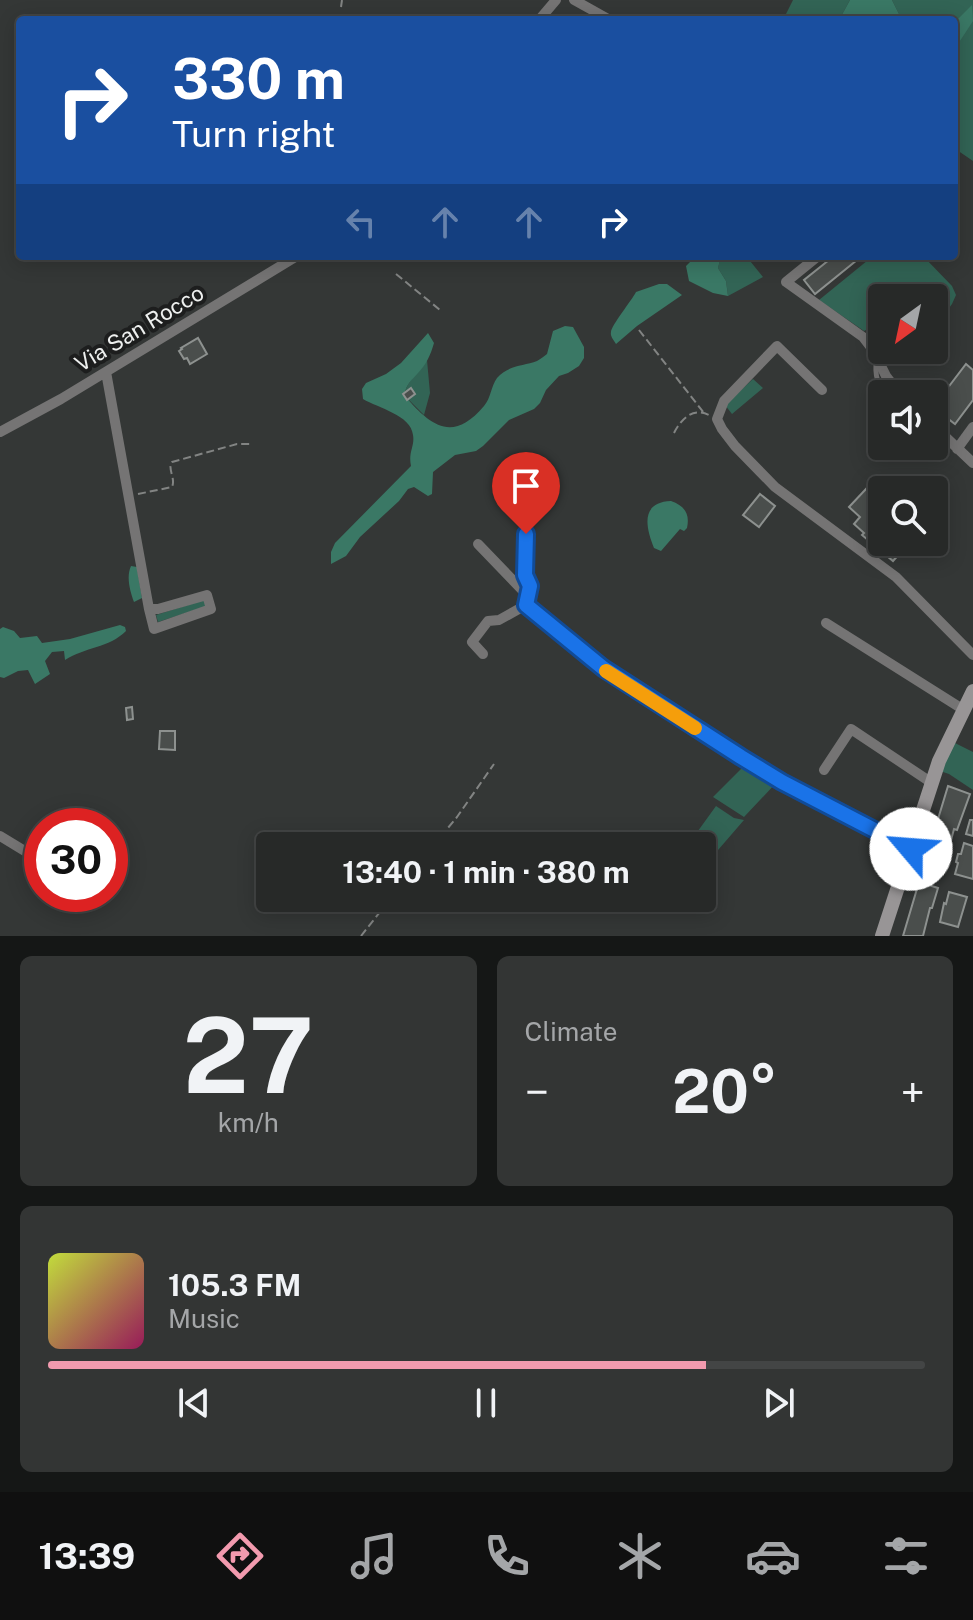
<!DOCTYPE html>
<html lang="en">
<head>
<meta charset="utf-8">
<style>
	:root { --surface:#272928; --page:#333534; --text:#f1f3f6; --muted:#a4a6a8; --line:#434545; --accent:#f29aae }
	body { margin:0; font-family:"Public Sans",sans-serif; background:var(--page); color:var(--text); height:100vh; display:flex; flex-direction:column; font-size:30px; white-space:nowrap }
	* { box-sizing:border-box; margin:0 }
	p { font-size:26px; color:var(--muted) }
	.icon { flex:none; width:44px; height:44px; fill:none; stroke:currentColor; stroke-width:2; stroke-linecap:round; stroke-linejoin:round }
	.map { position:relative; height:936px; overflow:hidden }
	.drawer { display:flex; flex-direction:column; gap:20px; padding:20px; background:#151716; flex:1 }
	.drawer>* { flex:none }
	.top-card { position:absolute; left:16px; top:16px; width:942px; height:244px; border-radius:8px; box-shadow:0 4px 20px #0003,0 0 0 2px var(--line); background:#1a4fa0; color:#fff; overflow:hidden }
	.needle { width:52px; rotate:213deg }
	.buttons { position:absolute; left:868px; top:284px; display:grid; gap:16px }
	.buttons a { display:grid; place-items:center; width:80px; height:80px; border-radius:8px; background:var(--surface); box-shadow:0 4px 20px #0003,0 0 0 2px var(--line); font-size:40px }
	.speed { position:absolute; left:24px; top:808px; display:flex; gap:16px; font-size:40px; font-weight:700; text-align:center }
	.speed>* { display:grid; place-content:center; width:104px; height:104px; border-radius:50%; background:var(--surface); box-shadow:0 4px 20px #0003,0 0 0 2px var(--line); line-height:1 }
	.speed .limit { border:12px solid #d22; background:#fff; color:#111 }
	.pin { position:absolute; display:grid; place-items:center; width:68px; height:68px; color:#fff; margin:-82px -34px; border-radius:50% 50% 50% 0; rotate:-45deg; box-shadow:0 0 8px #0007 }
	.pin .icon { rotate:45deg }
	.me { position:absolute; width:88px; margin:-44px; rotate:297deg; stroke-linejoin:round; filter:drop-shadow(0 0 6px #0008) }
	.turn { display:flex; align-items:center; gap:28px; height:168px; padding:0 24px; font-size:36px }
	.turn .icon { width:104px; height:104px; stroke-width:2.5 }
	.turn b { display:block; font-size:56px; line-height:68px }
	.lanes { display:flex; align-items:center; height:76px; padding:0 24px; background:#0003; justify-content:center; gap:40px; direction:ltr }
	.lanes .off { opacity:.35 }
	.big { font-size:60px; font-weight:700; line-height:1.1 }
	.drawer .card { flex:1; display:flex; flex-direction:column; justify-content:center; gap:12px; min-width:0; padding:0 28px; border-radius:12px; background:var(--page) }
	.drawer .dial { align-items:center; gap:0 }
	.dial b { font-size:104px; line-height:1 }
	.song { display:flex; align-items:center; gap:24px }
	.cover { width:96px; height:96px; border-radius:12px; background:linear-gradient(135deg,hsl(70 70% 55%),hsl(330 70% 35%)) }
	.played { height:8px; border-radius:4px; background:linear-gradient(90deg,var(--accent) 75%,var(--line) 75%) }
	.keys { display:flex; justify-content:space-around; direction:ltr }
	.heat { display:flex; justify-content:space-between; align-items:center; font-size:44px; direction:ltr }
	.drawer .tiles { flex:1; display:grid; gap:20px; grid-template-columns:1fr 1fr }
	.card:last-child { grid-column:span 2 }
	.trip { position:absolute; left:256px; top:832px; width:460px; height:80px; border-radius:8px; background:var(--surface); box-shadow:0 4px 20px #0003,0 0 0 2px var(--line); font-weight:700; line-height:80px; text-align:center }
	.dock { display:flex; height:128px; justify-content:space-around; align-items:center; background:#101010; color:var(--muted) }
	.dock .icon { width:56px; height:56px }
	.dock .active { color:var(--accent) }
	.dock b { font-size:36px; color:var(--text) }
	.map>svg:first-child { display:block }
	.green { fill:#326455 }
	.forest { fill:#3a7865 }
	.building { fill:#4a4e4c; stroke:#8d918f; stroke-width:2 }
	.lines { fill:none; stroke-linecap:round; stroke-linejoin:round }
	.path { stroke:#828483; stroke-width:2; stroke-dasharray:8 4; stroke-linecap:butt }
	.lane { stroke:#757474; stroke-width:5 }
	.street { stroke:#757474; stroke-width:10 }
	.secondary { stroke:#989596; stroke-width:14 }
	.route-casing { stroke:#114b97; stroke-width:20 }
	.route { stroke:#1a73e8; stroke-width:14 }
	.slow { stroke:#f59e0b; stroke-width:14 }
	.labels { text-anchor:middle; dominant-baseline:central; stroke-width:8; stroke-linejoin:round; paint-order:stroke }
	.street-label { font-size:22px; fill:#edefee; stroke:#1d1e1e }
</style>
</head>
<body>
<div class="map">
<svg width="973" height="936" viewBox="0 0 973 936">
	<rect width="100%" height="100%" fill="#343736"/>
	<!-- green -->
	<path class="green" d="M793 0H850L839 20H783Z
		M892 0H973V161L954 148V20H902Z
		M721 256H746L763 277 728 296 726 281 718 268Z
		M873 256H923L952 286 956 295 952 304 934 329V298C923 298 913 291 901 289L896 293 897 298H882V311L879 323 882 326V335L880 340 882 350H886L882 352 870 337 866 330 864 331 819 300Z
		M427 360 430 393 424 415 404 395C408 379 418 374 427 360Z
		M753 379 763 388 732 414 725 405Z
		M204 600 207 606 158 622 156 615Z
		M953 742 973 752V790L949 774 940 771Z
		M747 763 777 782 744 817 713 797Z
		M716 806 734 818 744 820 712 857 702 851V846H695L690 842Z"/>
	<!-- forest -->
	<path class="forest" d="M850 0H892L902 20H839Z
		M972 5 973 21 954 50V23Z
		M696 256H721L718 268 726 281 728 296 713 293 689 281 686 266Z
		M659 284H667L682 295 637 326 616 344C614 340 610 337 611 332 611 326 632 300 636 292Z
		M565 326 573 327 584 347V358L579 366 568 373 559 376 546 390 540 403 534 409 509 420 483 446 476 451 455 455 433 472 432 494 428 496 414 487 408 489 399 501 360 537 346 556 331 564V552L335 543 411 466C408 452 415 446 413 435 411 415 378 408 363 399L362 389 366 383 386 374 401 363 428 333 434 343C431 354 426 365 418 373 411 381 407 383 404 395 430 425 452 444 484 406 491 398 491 386 497 378 508 365 524 366 537 361 541 359 544 356 547 354L553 331Z
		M671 501C685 506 690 514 687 528L684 531 680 529 661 551 654 548C645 526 641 502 671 501Z
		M131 566 137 567 142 598 134 602C130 591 126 577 131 566Z
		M120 625 125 627 126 631C109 648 85 647 65 660L64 651 52 652 45 661 50 674 35 684 28 670 18 671 4 678 0 677V629L3 627 14 631 20 638 37 636 42 643 70 639Z"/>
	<!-- building -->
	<path class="building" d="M834 256H862L815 294 804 280Z
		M198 338 207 354 190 364 187 358 184 359 179 351 182 349 181 348Z
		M966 364 973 370V400L955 424 934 408V406Z
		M411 388 415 394 407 400 403 394Z
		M866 489 876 498 882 492V542H910L893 561 862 535 864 533 854 524 860 517 849 507Z
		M760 494 775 506 759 527 743 515Z
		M132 707 133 719 127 720 126 708Z
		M160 731H175V750L159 749Z
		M948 786 970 794 957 830 954 829 943 870 929 866V864L925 862Z
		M970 820H973V836L966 834Z
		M964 843 973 846V879L955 874 958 863 956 862 958 854H961Z
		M919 882 938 888 932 908H930L923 936H903Z
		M949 892 967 897 958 927 940 922 944 903 946 904Z"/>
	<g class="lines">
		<!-- path -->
		<path class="path" d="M341 7 342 0
			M396 274 440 310
			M639 330 704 413
			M674 433C681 419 693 407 709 415
			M138 494 172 487C176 478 167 469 172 462L237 444H250
			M433 846 457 817 494 764
			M361 936 391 898"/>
		<!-- lane -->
		<path class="lane" d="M876 364C875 381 879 388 895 394"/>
		<!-- street -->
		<path class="street" d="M574 0 610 20
			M539 20 556 0
			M818 256 786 282 863 337 873 350 886 376 900 394
			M106 372 149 609 154 629 211 609 207 595 158 609H149
			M822 390 777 346 724 401 717 419 722 429 735 446 775 487 896 577 973 655
			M934 426 973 463
			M0 432 61 399 297 256
			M957 449 973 427
			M478 544 528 596
			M526 605 603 668 741 757 782 782 911 849
			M826 623 964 710
			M483 654 472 642 488 621 499 620 526 605 530 586 525 575 526 534
			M824 770 851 729 932 783
			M0 836 28 853 42 857"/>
		<!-- secondary -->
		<path class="secondary" d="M882 936 939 761 973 691"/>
	</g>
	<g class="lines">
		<!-- route casing -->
		<g class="route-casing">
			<path id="route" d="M526 534 525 575 530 586 526 605 603 668 741 757 782 782 911 849"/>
		</g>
		<!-- route -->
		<use href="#route" class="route"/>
		<!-- slow -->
		<path class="slow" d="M606 671 695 728"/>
	</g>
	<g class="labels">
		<!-- street labels -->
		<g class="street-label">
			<text transform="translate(139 328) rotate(-31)">Via San Rocco</text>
		</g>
	</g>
</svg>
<div class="buttons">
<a><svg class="needle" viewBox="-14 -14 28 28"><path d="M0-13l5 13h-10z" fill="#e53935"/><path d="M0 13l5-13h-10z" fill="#a4a6a8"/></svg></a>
<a><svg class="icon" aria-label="sound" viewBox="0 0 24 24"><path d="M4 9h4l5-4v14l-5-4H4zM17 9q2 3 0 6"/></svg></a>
<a><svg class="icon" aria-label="search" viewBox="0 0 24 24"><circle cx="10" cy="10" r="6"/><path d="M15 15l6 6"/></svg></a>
</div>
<div class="speed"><div class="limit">30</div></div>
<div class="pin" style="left:526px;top:534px;background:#d93025"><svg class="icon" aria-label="arrive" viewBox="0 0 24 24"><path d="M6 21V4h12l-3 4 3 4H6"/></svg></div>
<svg class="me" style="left:911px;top:849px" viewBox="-20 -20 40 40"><circle r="19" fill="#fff"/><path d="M0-13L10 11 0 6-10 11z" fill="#1a73e8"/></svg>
<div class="trip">13:40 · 1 min · 380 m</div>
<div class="top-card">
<div class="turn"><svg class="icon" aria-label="right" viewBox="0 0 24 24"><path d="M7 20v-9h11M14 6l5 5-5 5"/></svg><div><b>330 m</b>Turn right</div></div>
<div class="lanes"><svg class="icon off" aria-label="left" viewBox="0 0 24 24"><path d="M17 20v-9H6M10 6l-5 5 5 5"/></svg><svg class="icon off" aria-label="ahead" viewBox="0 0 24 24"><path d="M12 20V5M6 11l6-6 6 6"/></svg><svg class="icon off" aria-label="ahead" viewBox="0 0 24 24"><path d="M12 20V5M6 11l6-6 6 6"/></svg><svg class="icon" aria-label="right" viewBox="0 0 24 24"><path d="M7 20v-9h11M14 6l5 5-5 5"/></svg></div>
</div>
</div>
<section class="drawer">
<div class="tiles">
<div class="card dial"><b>27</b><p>km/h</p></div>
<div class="card"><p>Climate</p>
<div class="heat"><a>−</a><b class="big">20°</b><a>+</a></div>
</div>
<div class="card">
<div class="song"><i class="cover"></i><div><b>105.3 FM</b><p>Music</p></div></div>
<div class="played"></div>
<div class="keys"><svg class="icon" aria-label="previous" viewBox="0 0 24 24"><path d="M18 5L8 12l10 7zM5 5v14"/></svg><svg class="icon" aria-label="pause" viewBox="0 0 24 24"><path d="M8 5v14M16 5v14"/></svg><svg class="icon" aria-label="next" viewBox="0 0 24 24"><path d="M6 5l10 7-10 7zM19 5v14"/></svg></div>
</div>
</div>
</section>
<nav class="dock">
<b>13:39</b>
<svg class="icon active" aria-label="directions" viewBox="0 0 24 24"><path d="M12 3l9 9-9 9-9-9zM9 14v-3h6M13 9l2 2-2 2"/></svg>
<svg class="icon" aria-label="music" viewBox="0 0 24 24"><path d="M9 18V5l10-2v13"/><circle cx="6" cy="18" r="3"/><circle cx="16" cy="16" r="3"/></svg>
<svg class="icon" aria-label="phone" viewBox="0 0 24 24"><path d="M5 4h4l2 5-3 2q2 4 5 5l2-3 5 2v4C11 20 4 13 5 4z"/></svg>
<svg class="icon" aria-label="climate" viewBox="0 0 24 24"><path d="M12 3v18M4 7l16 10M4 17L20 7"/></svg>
<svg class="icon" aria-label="car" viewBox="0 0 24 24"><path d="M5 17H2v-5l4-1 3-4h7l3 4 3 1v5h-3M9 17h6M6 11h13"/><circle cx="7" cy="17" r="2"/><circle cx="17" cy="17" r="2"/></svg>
<svg class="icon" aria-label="filters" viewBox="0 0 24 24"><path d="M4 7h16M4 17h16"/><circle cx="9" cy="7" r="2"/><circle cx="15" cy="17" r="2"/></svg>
</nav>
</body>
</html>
